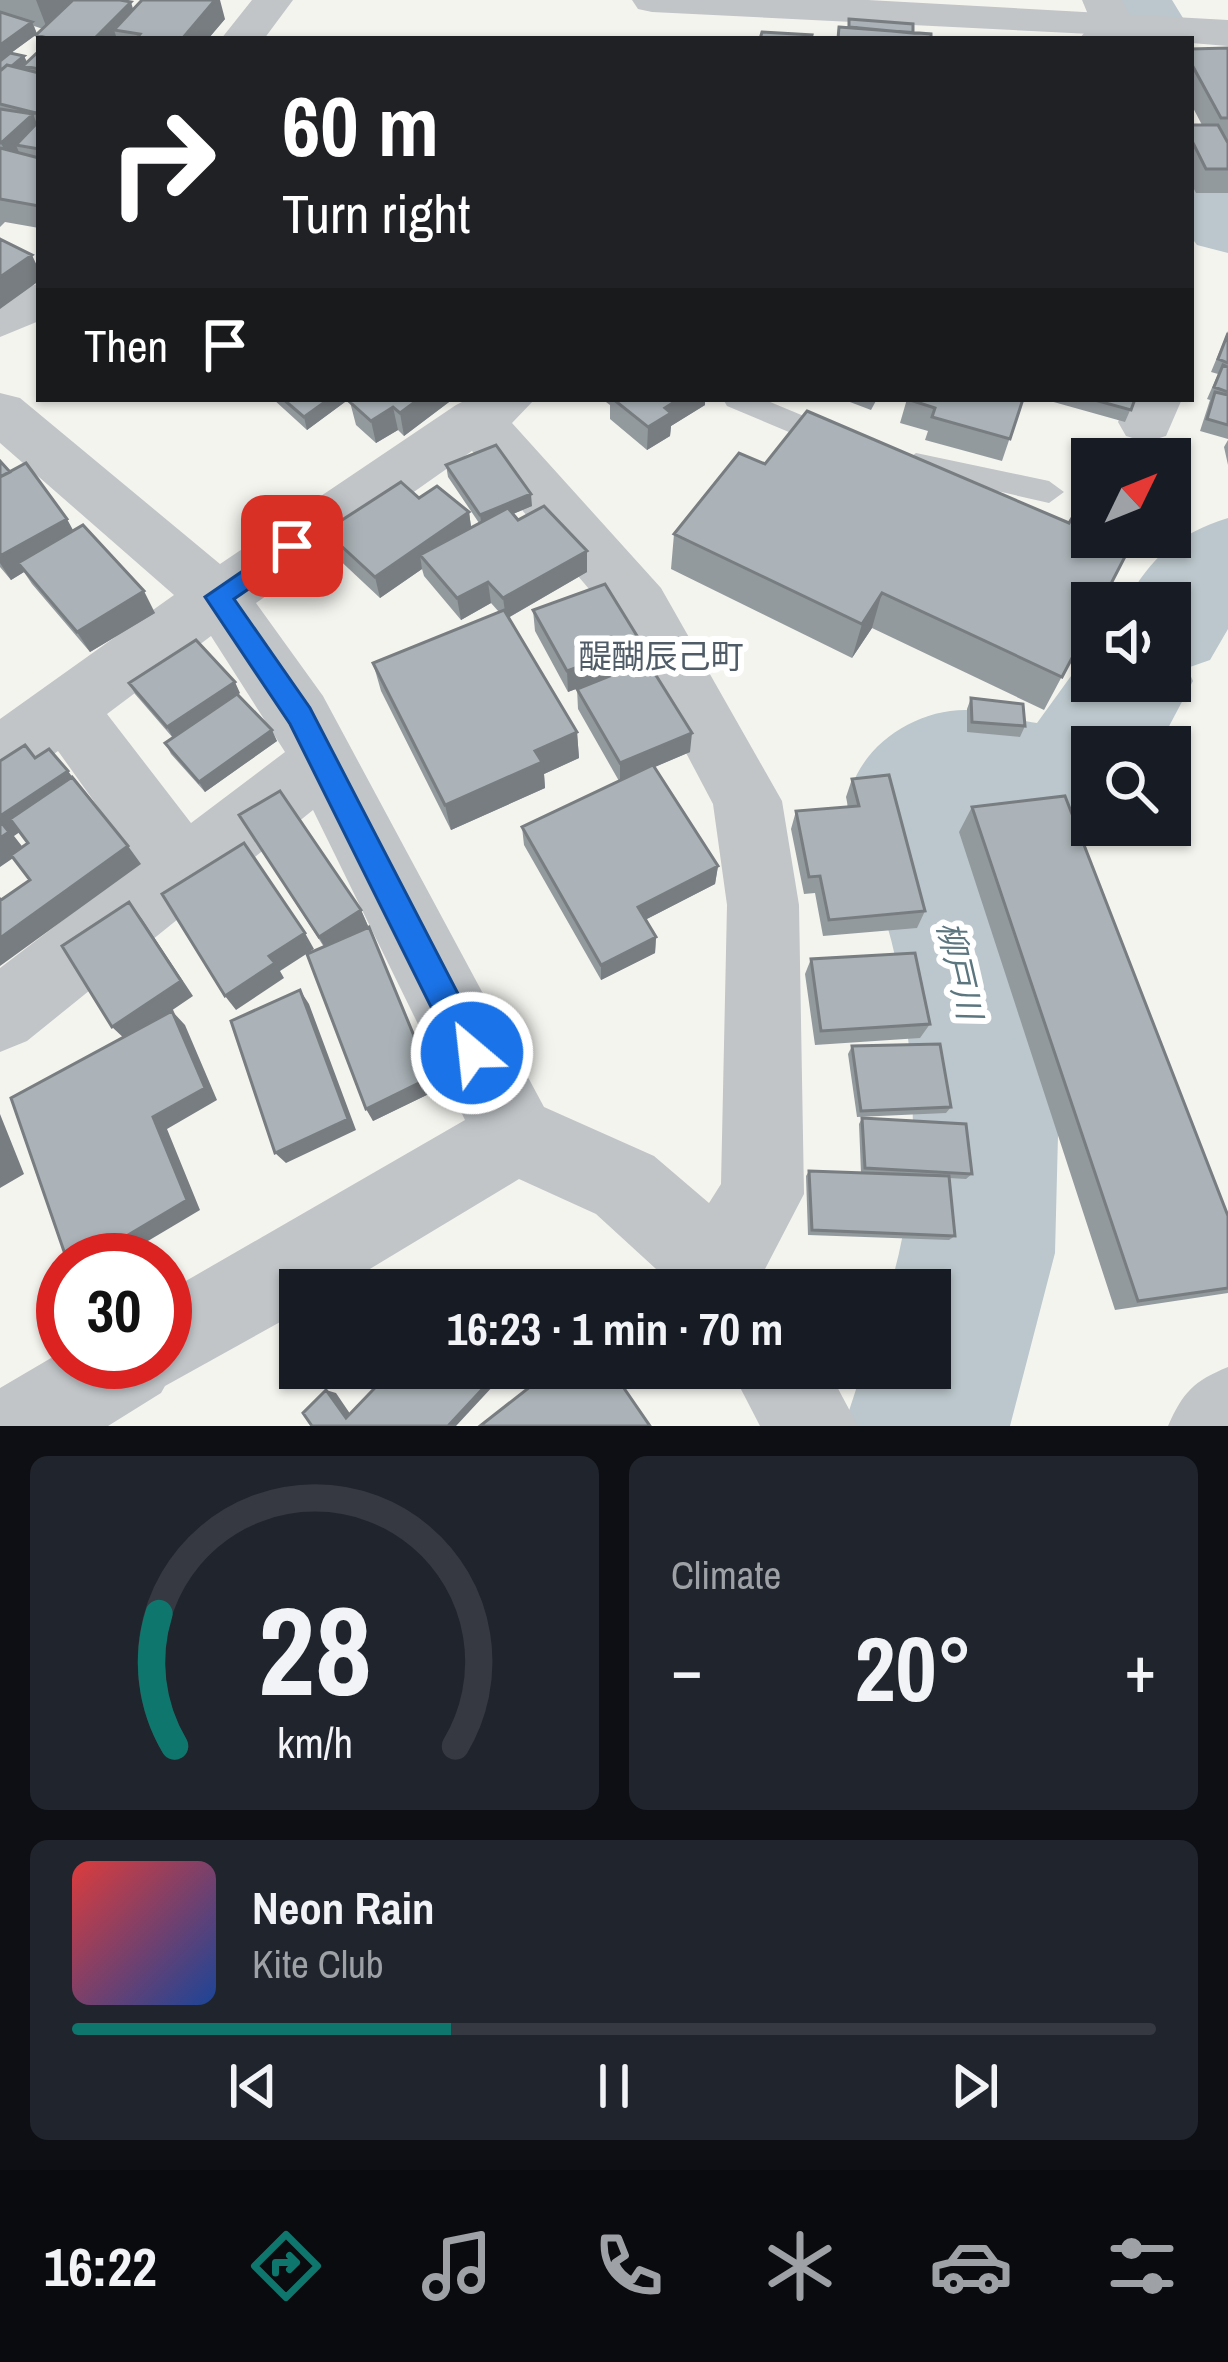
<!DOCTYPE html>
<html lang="en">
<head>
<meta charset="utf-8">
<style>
	:root { --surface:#171b24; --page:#20242c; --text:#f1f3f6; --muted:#9ea1a6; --line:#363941; --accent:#0f766e }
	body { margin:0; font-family:"Archivo Narrow","Noto Sans JP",sans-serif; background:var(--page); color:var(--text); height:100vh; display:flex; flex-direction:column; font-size:45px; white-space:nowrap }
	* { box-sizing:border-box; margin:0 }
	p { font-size:39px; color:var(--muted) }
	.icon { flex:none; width:66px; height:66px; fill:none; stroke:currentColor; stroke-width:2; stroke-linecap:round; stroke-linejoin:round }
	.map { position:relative; height:1426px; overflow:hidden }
	.side { display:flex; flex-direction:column; gap:30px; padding:30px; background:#0d0f14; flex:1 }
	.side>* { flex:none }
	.banner { position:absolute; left:36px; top:36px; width:1158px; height:366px; border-radius:0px; box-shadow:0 3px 9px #0004; background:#202124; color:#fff; overflow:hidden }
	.needle { width:78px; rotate:47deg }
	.tools { position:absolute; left:1071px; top:438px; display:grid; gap:24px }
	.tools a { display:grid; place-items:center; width:120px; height:120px; border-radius:0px; background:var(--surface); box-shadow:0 3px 9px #0004; font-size:60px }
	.speed { position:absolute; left:36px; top:1233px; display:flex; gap:24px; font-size:60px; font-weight:700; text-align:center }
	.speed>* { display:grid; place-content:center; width:156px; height:156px; border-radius:50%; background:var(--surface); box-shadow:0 3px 9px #0004; line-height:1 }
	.speed .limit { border:18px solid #d22; background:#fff; color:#111 }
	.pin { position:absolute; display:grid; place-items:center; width:102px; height:102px; color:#fff; margin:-51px; border-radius:24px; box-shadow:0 6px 18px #0006 }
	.me { position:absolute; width:132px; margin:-66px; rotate:332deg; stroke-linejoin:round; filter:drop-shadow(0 0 9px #0008) }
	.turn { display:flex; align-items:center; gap:42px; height:252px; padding:0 48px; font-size:54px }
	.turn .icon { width:156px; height:156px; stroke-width:2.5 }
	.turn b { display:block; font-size:84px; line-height:102px }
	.then { display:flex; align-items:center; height:114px; padding:0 48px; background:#0003; gap:24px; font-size:45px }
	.big { font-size:90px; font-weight:700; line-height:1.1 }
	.side .tile { flex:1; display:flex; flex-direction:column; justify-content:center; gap:18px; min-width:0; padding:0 42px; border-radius:18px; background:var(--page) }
	.side .dial { align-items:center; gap:0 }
	.dial svg { height:312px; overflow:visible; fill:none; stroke:var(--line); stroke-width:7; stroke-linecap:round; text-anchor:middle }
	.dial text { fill:var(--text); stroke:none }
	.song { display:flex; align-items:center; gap:36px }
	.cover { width:144px; height:144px; border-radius:18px; background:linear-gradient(135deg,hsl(0 70% 55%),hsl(220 70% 35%)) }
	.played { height:12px; border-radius:6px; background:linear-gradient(90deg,var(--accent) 35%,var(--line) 35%) }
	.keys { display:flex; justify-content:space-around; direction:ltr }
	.heat { display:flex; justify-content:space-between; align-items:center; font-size:66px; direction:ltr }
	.side .tiles { flex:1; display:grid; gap:30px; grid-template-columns:1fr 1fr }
	.tile:last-child { grid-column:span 2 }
	.trip { position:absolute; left:279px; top:1269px; width:672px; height:120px; border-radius:0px; background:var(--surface); box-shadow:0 3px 9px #0004; font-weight:700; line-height:120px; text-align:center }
	.tabs { display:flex; height:192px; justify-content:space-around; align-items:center; background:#090b0e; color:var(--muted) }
	.tabs .icon { width:84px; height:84px }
	.tabs .on { color:var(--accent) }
	.tabs b { font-size:54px; color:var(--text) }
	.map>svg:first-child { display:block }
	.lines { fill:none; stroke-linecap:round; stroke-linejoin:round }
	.river { fill:#bbc7cc; fill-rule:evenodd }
	.service { fill:#c1c5c8; fill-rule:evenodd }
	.minor { fill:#c1c5c8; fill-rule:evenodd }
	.tertiary { fill:#c1c5c8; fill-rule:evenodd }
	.wall { fill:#939a9e }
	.shaded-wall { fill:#787d81 }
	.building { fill:#abb3b8; stroke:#787d81; stroke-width:3 }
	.route { fill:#1a73e8; stroke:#114b97; stroke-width:3 }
	.labels { text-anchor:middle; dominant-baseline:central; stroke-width:12; stroke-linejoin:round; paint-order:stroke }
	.neighbourhood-label { font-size:33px; fill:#4f5c67; stroke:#fff }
	.water-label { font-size:33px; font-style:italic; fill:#5c7680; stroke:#fff }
</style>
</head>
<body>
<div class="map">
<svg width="1228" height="1426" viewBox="0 0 1228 1426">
	<rect width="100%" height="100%" fill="#f4f4ef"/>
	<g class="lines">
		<!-- river -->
		<path class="river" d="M1098 0H1172L1183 18 1172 34 1139 39 1118 34Z
			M1219 177 1228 180V253L1197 245 1191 237V184Z
			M1228 518V629L1210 660 1187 668 1193 681 1158 747H1092V816L1037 831 975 817 1020 923 1059 1096 1055 1253 1010 1426H844L863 1368H930V1290H889C917 1202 918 1099 904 1008 900 979 894 946 885 919 874 890 850 855 847 825 841 760 905 710 965 710 989 710 1013 720 1037 723L1092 647V681H1170V603H1126C1151 556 1178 534 1228 518Z"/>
		<!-- service -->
		<path class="service" d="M723 399H763L847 434 851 441 847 448H827L727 406Z
			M916 453 1049 481 1064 492 1049 503 906 470 902 463Z"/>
		<!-- minor -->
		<path class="minor" d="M252 0H293L264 39H221Z
			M1082 0H1122L1135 27 1125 39H1079L1092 24Z
			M39 283V321L0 337V299Z
			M0 393 20 398 220 564 456 405 468 399H535L512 423 661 588 782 801 799 905 804 1194 765 1269 774 1290H679L596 1214 519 1179 335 1290H300V1311L165 1386 161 1393 108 1426H0V1388L63 1351V1362H165V1293L465 1120 313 810 27 1041 0 1052V968L138 863 58 751 24 776 0 785V719L174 595 0 443ZM472 451 617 622 713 804 727 905 721 1184 709 1203 654 1156 544 1107 323 696 256 603ZM211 636 285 752 191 823 107 714Z
			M1128 399H1182L1166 436 1146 442 1126 436 1118 422Z
			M1228 1367V1426H1168C1183 1392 1194 1381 1228 1367Z
			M730 1368H827L858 1426H760Z"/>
		<!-- tertiary -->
		<path class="tertiary" d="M632 0H868L1228 20V46L1191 43V39L652 12 638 9Z"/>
	</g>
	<!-- wall -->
	<path class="wall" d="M0 0H120L133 9 225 19 208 39H39V42L36 35 43 29 34 26 37 34 11 53 24 56 27 62 39 51V228L5 222 0 227Z
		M1228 48V193H1196L1191 183V125H1202L1191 104V49Z
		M1228 331V439L1200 431 1210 400 1207 399 1218 374 1211 372Z
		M273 399H349L307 430Z
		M356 399H453L404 436 398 430 376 443 356 425 350 402Z
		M602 399H705V405L671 426 670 436 647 450 610 419V405Z
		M842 399H877L871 410Z
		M907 399H1023L1002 461 925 440 928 431 900 423Z
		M1043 399H1135L1125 422Z
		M1228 440V465L1224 447Z
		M0 461 73 531 155 613 90 652 32 584 24 572 11 580 0 567Z
		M446 465 532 506 513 514 518 520 587 572 508 618 577 732 579 758 544 774 545 788 451 830 381 691 373 663 499 612 491 603 461 620 424 576 422 569 380 598 332 553 325 531 419 498 469 512 471 527 479 523 448 477Z
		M674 534 1092 620 1044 710 872 628 852 658 671 569Z
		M533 610 641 664 690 752 654 767 718 866 715 884 645 920 656 937 655 953 601 980 524 845 522 827 619 781 578 709 577 689 625 670 568 692 535 631Z
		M129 683 240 693 237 694 277 741 205 792 171 754 165 743 173 738 135 694Z
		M971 698 1025 726 1020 737 967 732V709Z
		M852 779 925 911 917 928 823 936 815 893 804 894 791 829 796 811 848 807 846 797Z
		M972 807 1228 1216V1293L1115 1310 959 832Z
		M239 815 361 910 368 926 362 929 437 1090 373 1121 324 947Z
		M811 959 930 1024 920 1038 815 1045 805 974Z
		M852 1046 951 1107 946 1113 857 1117 848 1054Z
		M862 1118 972 1174 966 1179 949 1178 955 1236 949 1240 808 1235 806 1176 809 1171 861 1173 859 1124Z"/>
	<!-- shaded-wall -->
	<path class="shaded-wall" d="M36 0H75L48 31Z
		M215 0H220L225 19 208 39H182Z
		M131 2 138 25 114 30 117 39H94Z
		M32 22 37 34 0 61V45Z
		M24 56 29 67 23 66 26 72 4 73Z
		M33 114 39 129 16 145 21 157 12 166 1 143Z
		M32 255 39 270V281L0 309V277Z
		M329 399H349L307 430 304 417Z
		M419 399H453L404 436 400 413Z
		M679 399H705V405L671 426 670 436 647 450 648 427 665 408Z
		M393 407 398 430 376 443 371 421Z
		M531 494 532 506 482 527 480 515Z
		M469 512 472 534 420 555 422 569 380 598 375 577Z
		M67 519 79 541 18 563 24 572 11 580 0 563V556Z
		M587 551V572L506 619 503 598Z
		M488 582 491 603 461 620 457 598Z
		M144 591 155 613 90 652 77 632Z
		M882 593 872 628 852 658 862 624Z
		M642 644 641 664 568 692 567 671Z
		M235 682 240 693 173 738 167 727Z
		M272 730 277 741 205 792 199 782Z
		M577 732 579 758 544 774 545 788 451 830 445 805 535 751Z
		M692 733 690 752 620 782V763Z
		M68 771 82 790 14 836 25 850 0 867V816Z
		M128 846 141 864 0 966V938Z
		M718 866 715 884 637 924 638 907Z
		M129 902 142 919 193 996 127 1041 112 1027Z
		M361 910 368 926 328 953 319 937Z
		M369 927 437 1090 373 1121 366 1109Z
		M305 933 314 949 280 971 284 978 236 1010 225 996 269 956Z
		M656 937 655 953 601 980V965Z
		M300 990 309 1004 356 1130 286 1163 275 1153Z
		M172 1011 185 1025 217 1100 167 1129 200 1210 116 1260H86L153 1117Z
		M0 1114 24 1174 0 1188Z
		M502 1368 508 1370 456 1426H448Z
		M326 1390 336 1393 355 1421 346 1418Z"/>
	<!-- building -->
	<path class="building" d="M73 0H120L131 2 94 39H51L36 35Z
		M142 0H215L182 39H136L140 34 114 30Z
		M0 12 32 22 0 45Z
		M849 19 913 24V33L849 27Z
		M839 27 931 34V39H838Z
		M762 32 812 35 811 39H760Z
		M1228 48V118H1221L1191 63V49Z
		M39 51V69L23 66Z
		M10 53 24 56 12 66 7 65 0 71V61Z
		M7 65 39 73V110L36 113 0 104V71Z
		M0 109 33 114 1 143 0 142Z
		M39 121V149L16 145Z
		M1191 125H1218L1228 143V169H1206L1191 139Z
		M0 148 39 158V206L0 199Z
		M0 239 32 255 0 277Z
		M1228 333V363L1218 359Z
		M1223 365 1228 367V392L1214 387Z
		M1215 392 1228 395V425L1207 419Z
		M283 399H329L304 417Z
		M356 399H419L400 413 393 407 371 421 350 402Z
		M613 399H679L665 408 671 413 648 427Z
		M907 399H1023L1010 439 932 417 935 408Z
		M1091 399H1135L1131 410Z
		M807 411 1069 523 1084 498 1092 501V537H1113L1131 545 1101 603H1092V620L1062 677 882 593 862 624 674 534 739 453 765 464Z
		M496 445 531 494 480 515 446 465Z
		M0 461 10 472 0 477Z
		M26 463 67 519 0 556V477Z
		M401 482 419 498 437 486 469 512 375 577 325 531Z
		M544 506 587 551 503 598 488 582 457 598 420 555 508 508 518 520Z
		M83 525 144 591 77 632 18 563Z
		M605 584 642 644 567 671 533 610Z
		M504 610 577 732 535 751 542 762 445 805 373 663Z
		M196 640 235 682 167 727 129 683Z
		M647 661 692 733 620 763 577 689Z
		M237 694 272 730 199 782 165 743Z
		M971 698 1023 704 1025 726 972 722Z
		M25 745 35 758 49 749 68 771 0 816V761Z
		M653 765 718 866 638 907 656 937 601 965 522 827Z
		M889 775 925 911 829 920 820 876 809 877 796 811 859 806 852 779Z
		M72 777 128 846 0 938V899L1 900 30 880 11 855 28 843 10 819Z
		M280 791 361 910 319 937 239 815Z
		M1065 796 1228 1216V1288L1138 1301 972 807Z
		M0 821 9 832 0 838Z
		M244 843 305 933 269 956 275 963 225 996 162 894Z
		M129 902 181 981 112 1027 62 946Z
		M369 927 431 1077 366 1109 307 954Z
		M915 953 930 1024 821 1031 811 959Z
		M300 990 348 1119 275 1153 231 1021Z
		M172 1011 205 1088 153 1117 187 1200 86 1260H67L11 1098Z
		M940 1044 951 1107 861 1111 852 1046Z
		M862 1118 966 1124 972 1174 865 1168Z
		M809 1171 949 1176 955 1236 812 1230Z
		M394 1368H399L411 1385 427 1368H502L448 1426H312L303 1413 326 1390 346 1418Z
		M554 1368H610L650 1426H480Z"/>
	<!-- route -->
	<path class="route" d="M292 537 304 546 301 553 234 599 310 708 483 1042 488 1053 483 1065 472 1069 460 1065 290 724 205 597Z"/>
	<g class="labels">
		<!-- neighbourhood labels -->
		<g class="neighbourhood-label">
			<text x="661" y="656">醍醐辰己町</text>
		</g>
		<!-- water labels -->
		<g class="water-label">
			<text transform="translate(960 970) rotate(77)">柳戸川</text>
		</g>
	</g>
</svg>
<div class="tools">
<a><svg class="needle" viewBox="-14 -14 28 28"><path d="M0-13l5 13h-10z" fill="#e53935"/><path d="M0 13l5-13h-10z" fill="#9ea1a6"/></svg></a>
<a><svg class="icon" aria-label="sound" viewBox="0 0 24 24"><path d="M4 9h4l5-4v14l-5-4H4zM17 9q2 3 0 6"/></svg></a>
<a><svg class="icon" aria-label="search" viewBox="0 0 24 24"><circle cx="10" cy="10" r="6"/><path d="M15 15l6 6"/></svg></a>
</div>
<div class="speed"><div class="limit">30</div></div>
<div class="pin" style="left:292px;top:546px;background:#d93025"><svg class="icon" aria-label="arrive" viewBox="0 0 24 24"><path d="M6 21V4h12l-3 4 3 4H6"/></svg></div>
<svg class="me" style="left:472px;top:1053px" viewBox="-20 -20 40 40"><circle r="17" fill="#1a73e8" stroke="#fff" stroke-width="3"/><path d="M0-11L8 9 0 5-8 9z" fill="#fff"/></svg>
<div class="trip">16:23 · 1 min · 70 m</div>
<div class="banner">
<div class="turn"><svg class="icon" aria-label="right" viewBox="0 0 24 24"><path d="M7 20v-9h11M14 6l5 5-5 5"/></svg><div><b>60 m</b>Turn right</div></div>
<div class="then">Then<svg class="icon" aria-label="arrive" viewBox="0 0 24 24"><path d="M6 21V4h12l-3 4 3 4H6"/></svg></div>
</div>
</div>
<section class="side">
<div class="tiles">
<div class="tile dial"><svg viewBox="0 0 100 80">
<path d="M14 69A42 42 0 1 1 86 69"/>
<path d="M14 69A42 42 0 0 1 10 35" stroke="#0f766e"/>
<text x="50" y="56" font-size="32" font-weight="700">28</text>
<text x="50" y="72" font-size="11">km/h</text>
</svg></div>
<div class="tile"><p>Climate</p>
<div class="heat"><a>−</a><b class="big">20°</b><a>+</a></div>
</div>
<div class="tile">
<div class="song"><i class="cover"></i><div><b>Neon Rain</b><p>Kite Club</p></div></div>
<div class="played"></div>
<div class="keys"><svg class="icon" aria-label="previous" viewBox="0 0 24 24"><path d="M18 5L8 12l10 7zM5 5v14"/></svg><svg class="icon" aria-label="pause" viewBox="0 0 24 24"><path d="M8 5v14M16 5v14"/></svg><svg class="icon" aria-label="next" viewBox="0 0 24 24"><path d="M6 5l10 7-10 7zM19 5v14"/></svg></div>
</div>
</div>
</section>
<nav class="tabs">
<b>16:22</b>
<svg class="icon on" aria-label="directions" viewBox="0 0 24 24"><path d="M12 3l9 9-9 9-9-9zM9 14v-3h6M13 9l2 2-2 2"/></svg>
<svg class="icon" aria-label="music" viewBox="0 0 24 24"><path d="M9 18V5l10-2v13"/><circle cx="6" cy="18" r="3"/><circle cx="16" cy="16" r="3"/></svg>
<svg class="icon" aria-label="phone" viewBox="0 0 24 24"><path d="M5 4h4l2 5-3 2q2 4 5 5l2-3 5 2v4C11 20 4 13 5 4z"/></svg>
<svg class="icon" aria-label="climate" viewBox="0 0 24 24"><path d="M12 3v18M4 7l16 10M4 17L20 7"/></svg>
<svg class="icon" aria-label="car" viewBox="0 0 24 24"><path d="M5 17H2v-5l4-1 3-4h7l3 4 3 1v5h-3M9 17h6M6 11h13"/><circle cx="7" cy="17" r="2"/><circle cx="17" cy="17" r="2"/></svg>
<svg class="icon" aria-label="filters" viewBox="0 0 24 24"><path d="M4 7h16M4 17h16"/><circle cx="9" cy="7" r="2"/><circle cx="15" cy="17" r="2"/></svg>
</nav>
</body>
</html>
